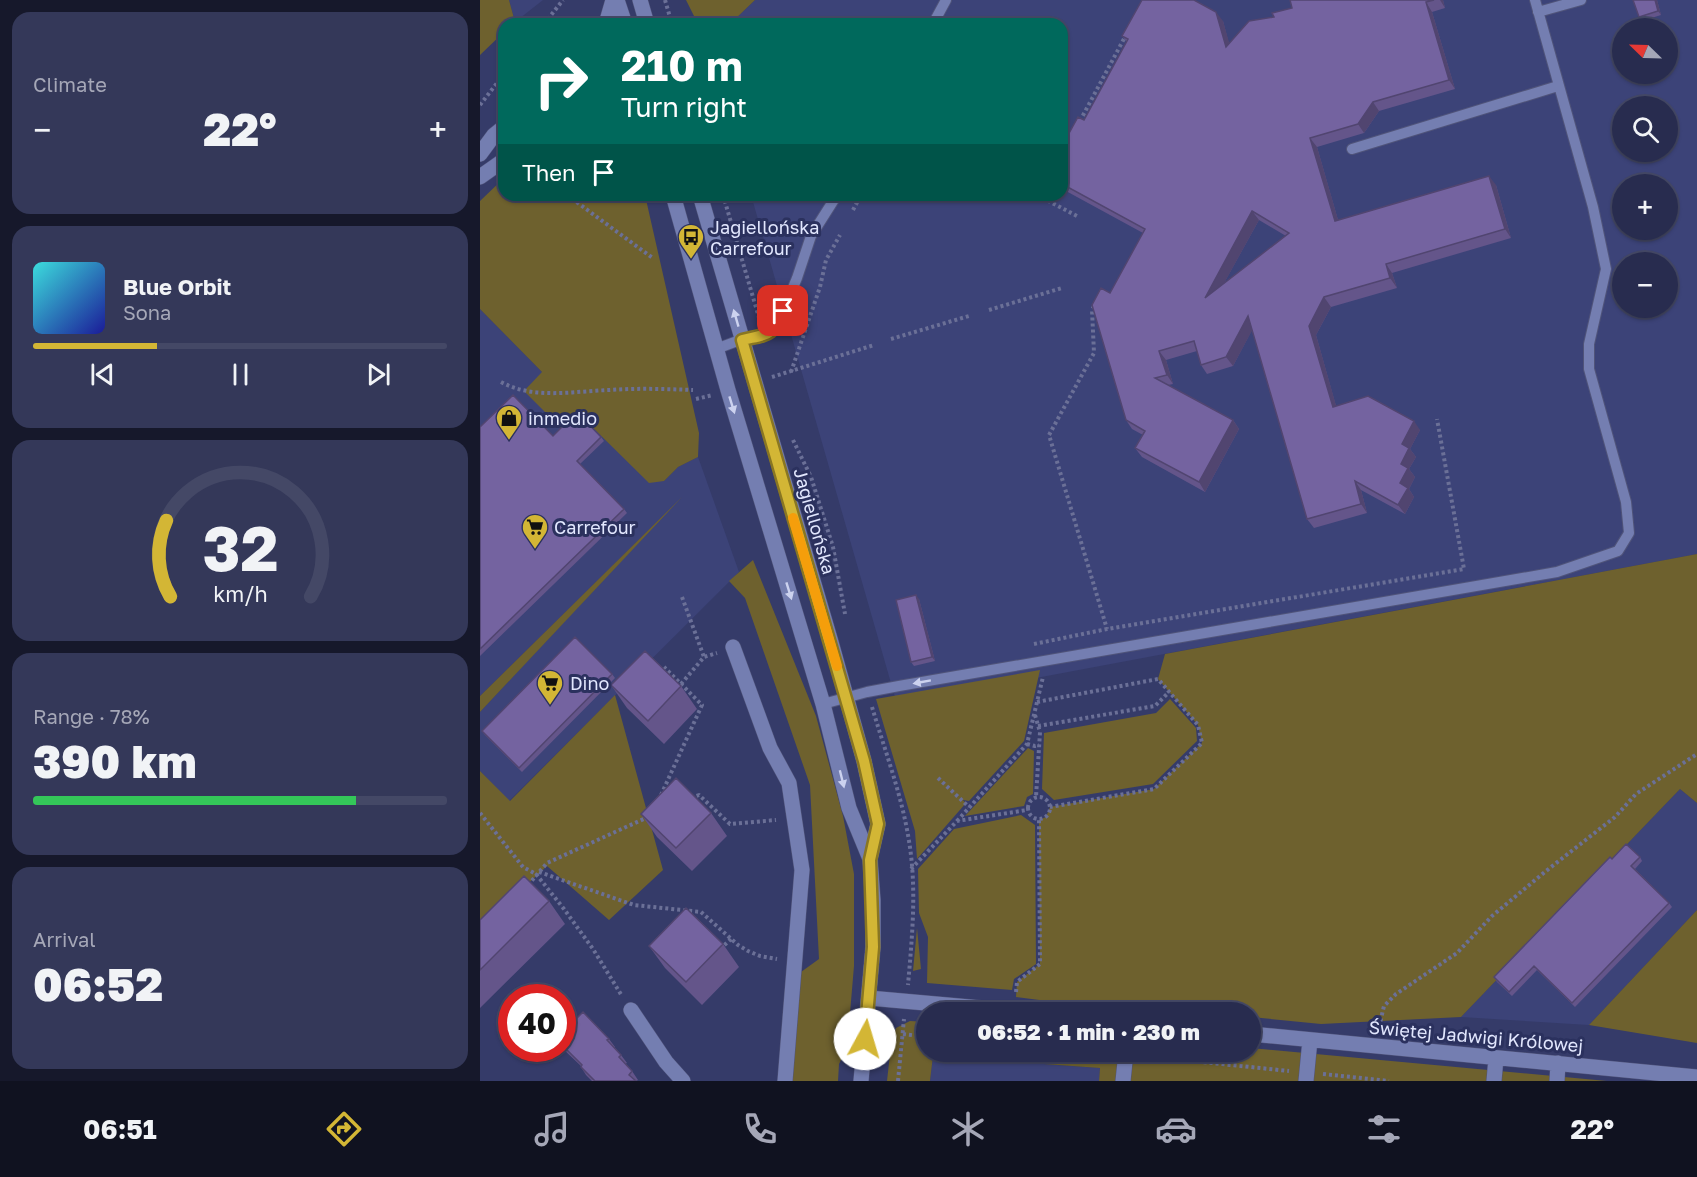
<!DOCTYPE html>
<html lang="en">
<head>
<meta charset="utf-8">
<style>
	:root { --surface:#282c4f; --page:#343859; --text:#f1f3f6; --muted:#a5a7b7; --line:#444866; --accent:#d3b635 }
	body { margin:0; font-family:"Golos Text",sans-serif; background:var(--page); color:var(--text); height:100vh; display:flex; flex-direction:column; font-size:22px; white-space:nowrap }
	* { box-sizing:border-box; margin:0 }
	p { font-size:20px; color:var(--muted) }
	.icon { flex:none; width:33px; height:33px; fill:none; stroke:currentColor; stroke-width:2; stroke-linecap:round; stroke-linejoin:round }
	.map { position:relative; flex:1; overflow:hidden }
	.panel { display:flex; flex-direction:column; gap:12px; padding:12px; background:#16182b; width:480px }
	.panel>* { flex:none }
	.hud { position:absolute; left:18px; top:18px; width:570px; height:183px; border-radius:18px; box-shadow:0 2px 4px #0004,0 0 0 2px var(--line); background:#00695c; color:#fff; overflow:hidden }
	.needle { width:39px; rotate:293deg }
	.buttons { position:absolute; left:1132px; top:18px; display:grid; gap:12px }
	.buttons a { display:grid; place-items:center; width:66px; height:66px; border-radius:50%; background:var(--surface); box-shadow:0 2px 4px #0004,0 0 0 2px var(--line); font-size:30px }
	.speed { position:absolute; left:18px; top:984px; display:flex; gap:12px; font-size:30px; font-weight:700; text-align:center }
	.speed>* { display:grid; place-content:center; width:78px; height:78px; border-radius:50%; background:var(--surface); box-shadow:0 2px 4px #0004,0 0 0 2px var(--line); line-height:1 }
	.speed .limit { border:9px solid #d22; background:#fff; color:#111 }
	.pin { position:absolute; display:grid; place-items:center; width:51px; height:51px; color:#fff; margin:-26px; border-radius:12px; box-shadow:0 3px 9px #0006 }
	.me { position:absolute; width:66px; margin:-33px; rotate:6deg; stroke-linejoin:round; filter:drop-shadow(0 0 4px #0008) }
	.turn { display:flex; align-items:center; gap:21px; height:126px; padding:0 24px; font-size:27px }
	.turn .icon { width:78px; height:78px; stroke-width:2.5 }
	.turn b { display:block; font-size:42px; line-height:51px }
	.then { display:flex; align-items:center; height:57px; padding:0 24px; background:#0003; gap:12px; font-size:22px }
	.big { font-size:45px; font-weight:800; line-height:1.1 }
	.panel .tile { flex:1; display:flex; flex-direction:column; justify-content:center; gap:9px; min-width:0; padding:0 21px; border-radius:18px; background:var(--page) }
	.panel .dial { align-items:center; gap:0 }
	.dial svg { height:156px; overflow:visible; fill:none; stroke:var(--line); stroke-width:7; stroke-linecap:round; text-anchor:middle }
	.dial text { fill:var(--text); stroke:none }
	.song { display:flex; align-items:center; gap:18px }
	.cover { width:72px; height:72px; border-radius:9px; background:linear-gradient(135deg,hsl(180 70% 55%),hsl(240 70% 35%)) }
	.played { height:6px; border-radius:3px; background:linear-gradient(90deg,var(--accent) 30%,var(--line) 30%) }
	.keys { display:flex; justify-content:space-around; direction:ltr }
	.heat { display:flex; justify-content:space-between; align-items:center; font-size:33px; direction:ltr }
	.charge { height:9px; border-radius:4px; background:linear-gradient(90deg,#34c759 78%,var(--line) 0) }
	.trip { position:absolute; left:436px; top:1002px; width:345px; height:60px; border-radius:30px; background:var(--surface); box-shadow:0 2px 4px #0004,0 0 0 2px var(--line); font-weight:800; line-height:60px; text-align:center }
	.tab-bar { display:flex; height:96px; justify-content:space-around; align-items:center; background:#101220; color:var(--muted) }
	.tab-bar .icon { width:42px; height:42px }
	.tab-bar .active { color:var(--accent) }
	.tab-bar b { font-size:27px; color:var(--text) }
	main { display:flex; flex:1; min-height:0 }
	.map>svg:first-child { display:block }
	.built { fill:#3c4378; fill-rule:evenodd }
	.green { fill:#6e612e }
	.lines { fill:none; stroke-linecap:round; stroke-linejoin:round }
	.lane-casing { stroke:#50547a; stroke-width:12 }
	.street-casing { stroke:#50547a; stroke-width:16 }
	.secondary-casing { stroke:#50547a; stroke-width:16 }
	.path { stroke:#6b7097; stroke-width:4; stroke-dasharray:3 3; stroke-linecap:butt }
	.lane { stroke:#747eb1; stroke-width:10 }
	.street { stroke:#747eb1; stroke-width:15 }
	.secondary { stroke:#747eb1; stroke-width:15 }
	.wall { fill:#64558a; fill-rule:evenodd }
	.shaded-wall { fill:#514570 }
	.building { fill:#7463a0; stroke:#514570; stroke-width:1.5; fill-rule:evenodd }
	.oneway { fill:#ccd2ef }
	.route-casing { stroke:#897622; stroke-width:15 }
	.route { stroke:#d3b635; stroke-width:10 }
	.slow { stroke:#f59e0b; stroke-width:10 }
	.labels { text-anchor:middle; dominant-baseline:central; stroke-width:6; stroke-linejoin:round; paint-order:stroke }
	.poi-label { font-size:18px; fill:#e2e7fe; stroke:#2b315e; text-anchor:start }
	.street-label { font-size:18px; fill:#e2e7fe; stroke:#2b315e }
</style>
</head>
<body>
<main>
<section class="panel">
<div class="tile"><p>Climate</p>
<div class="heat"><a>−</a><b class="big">22°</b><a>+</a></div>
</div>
<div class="tile">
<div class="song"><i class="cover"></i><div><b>Blue Orbit</b><p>Sona</p></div></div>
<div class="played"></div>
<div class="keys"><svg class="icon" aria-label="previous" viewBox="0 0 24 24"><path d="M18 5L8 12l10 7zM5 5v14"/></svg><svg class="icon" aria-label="pause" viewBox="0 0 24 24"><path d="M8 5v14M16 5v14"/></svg><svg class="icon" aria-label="next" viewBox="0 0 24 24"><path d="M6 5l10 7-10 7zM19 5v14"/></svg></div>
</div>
<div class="tile dial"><svg viewBox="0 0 100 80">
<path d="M14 69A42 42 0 1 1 86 69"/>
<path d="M14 69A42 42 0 0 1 12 30" stroke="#d3b635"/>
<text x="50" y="56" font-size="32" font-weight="700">32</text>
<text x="50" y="72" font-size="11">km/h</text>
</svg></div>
<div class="tile"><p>Range · 78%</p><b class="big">390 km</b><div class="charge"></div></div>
<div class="tile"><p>Arrival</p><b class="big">06:52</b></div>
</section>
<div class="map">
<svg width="1217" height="1081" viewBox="0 0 1217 1081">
	<rect width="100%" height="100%" fill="#353b69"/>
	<!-- built -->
	<path class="built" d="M29 0H63L35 22Z
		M275 0H1217V554L417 704 271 195H582V24H250ZM1143 28H1188V74H1143ZM1143 106H1188V152H1143ZM1143 184H1188V230H1143ZM1143 262H1188V308H1143Z
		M0 309 62 372 100 416 184 481 198 467 218 457 259 572 29 801 0 771V712L185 514 0 696Z
		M1200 789 1217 803V910L1109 1025 981 1017Z
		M453 1056 620 1068 619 1081H450Z"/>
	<!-- green -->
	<path class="green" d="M0 0H29L35 22 32 24H24V32L0 55Z
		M206 0H275L250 24H218Z
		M24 178V195H165L219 433 218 457 198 467 184 481 169 483 101 416 84 431 44 391 62 372 0 309V201Z
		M202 497 0 712V696Z
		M1217 554V803L1200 789 981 1017 841 1024 771 1017V1012C692 1012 614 1008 536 997L537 982 560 964 559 820 566 817 570 807 674 789 722 743 718 725 678 679 685 654Z
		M273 560 336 716 363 816 374 874V966L368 1037 366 1050 359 1064 358 1081H312L321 972 339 959 330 785 265 598 249 581Z
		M560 670 544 741 489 801 483 800 476 794 486 803 437 859 435 831 396 699Z
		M135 695 183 870 129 920 67 866 0 928V771L30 801Z
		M690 699 716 728 717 741 673 784 574 800 562 789 564 733 676 713Z
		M548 748 554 751 553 794 547 797 544 806 485 816Z
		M541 815 555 825 556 964 534 979 532 990 447 983 448 937 439 913 438 869 474 829Z
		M1217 910V1043L1109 1025Z
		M437 928 441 969 433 971Z
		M430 1021 447 1022V1052H771V1048L1127 1081H619L620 1068 453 1056 450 1081H407L411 1045 416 1028Z"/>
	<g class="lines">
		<!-- lane casing -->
		<g class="lane-casing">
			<path id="lane" d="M1058 12 1101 0
				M453 24 466 0
				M872 149 1078 86
				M236 349C244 346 252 343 260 340 274 336 288 338 297 326L317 278 331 236 357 195
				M343 704 387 692 419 686 1077 572 1138 551 1149 533 1146 502 1109 369V344L1126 269 1113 207 1055 0"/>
		</g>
		<!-- street casing -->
		<g class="street-casing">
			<path id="street" d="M253 647 290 748 309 783 322 870 305 1081
				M389 998 547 1012
				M151 1010 186 1062 203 1081
				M771 1034 1217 1077
				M643 1081 646 1052
				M826 1081 830 1040
				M1014 1081 1016 1058
				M1077 1081 1078 1063"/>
		</g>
		<!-- secondary casing -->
		<g class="secondary-casing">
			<path id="secondary" d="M137 0 145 24
				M160 0 167 24
				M126 24 133 0
				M0 154 14 135 24 127
				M0 177 24 160
				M193 195 248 390 343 704 369 808 390 859
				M220 195 351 642 384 761 398 824 390 859 393 900V947L381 1081"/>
		</g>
		<!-- path -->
		<path class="path" d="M185 0 192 24
			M64 24 83 0
			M0 105 24 74
			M600 121 646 35
			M87 195 174 259
			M243 195 280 321
			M557 195 597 216
			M373 210 381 195
			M614 306 612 310 614 353 569 435 627 629
			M509 310 582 288
			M411 339 489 316
			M311 372 340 287 346 260 360 235
			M292 377 394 345
			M21 382C54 400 94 391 130 390 158 388 186 389 213 390
			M216 399 233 395
			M313 440 331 477 353 547 365 614
			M202 597 224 657
			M554 644 627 629 984 569 957 419
			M201 684 224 657 237 653
			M557 702 678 679 718 725 722 743 674 789 570 807
			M392 707C405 751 422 796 429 841 437 889 432 938 428 985
			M555 715 560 732 556 797
			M558 726 675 706 689 692
			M547 744 555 746 559 745
			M458 778 489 807
			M181 795 222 705 184 667
			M548 808a11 11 0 1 1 22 0a11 11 0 1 1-22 0Z
			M211 798 219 795 250 824 296 820
			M0 813 43 867 56 874 84 909 113 949 142 996
			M477 821 547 744 563 677
			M431 869 477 821 547 810
			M59 872 154 905 221 912 258 945 268 951 280 956 297 959
			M48 885 67 863 168 817
			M240 949 251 939
			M536 992 537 982 560 964 559 820
			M899 1027 904 1006 916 994 977 953 1012 916 1066 871 1135 817 1156 794 1217 754
			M423 1034 447 1037
			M612 1052 630 1053
			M664 1056 809 1071
			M843 1074 909 1081
			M418 1081 424 1019"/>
		<!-- lane -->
		<use href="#lane" class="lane"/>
		<!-- street -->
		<use href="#street" class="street"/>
		<!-- secondary -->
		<use href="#secondary" class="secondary"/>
	</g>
	<!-- wall -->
	<path class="wall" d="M810 0H963L965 8 952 12 975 89 899 111 884 133 837 147 858 220 1016 185 1031 238 912 273 917 288 851 307 836 335 856 406 940 430 930 449 936 457 929 469 935 477 929 489 934 497 925 514 881 490 887 513 834 528 827 519 772 330 753 366 727 374 721 365 717 351 686 360 693 384 688 385 753 420 759 429 725 492 662 457 655 448 663 435 652 429 646 420 630 293 663 233 586 191 582 186V177L584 174 582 172V146L604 120 647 42 642 36 743 21 749 44 794 17 812 8ZM779 220 806 236 744 283Z
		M1177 0 1181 15 1162 21 1159 17Z
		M0 427 73 436 121 437 124 441 100 464 144 509 147 513 0 656Z
		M439 599 455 661 434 666 431 662Z
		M132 674 135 678 42 772 5 735 2 731Z
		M131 685 201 686 217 709 184 744 147 708Z
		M231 813 247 836 212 871 177 837 161 814Z
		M1160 857 1162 861 1155 869 1189 903 1192 907 1095 1007 1057 970 1032 996 1017 982 1014 977 1132 859Z
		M69 901 85 924 0 1008V920Z
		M243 944 259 967 222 1005 185 968 169 946Z
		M82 1033 129 1039 135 1047H134L141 1055 147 1063 145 1064 152 1071 158 1080 156 1081H112L106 1075 101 1067V1066L82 1048Z"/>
	<!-- shaded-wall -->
	<path class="shaded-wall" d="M960 0H963L965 8Z
		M1175 0H1177L1181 15 1178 11Z
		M946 2 952 12 975 89 969 80Z
		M736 12 743 21 753 56 746 47Z
		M893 102 899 111 884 133 878 124Z
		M830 138 837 147 861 230 855 221Z
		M1009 176 1016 185 1031 238 1025 229Z
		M772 211 779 220 731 307 725 298Z
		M906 264 912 273 917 288 910 278Z
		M844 297 851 307 836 335 859 416 853 407 829 326Z
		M768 316 775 325 753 366 746 357Z
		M679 351 686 360 693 384 687 375Z
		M753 420 759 429 725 492 719 482Z
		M934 421 940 430 930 449 936 457 929 469 935 477 929 489 934 497 925 514 918 505 922 444Z
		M875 481 881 490 887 513 881 504Z
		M436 595 439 599 455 661 452 657Z"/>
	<!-- building -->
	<path class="building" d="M662 0H714L736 12 746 47 769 21 794 17 792 13 812 8 810 0H954L946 2 969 80 893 102 878 124 830 138 855 221 1009 176 1025 229 906 264 910 278 844 297 829 326 853 407 888 396 934 421 922 444 929 448 921 464 928 468 920 483 928 488 918 505 875 481 881 504 827 519 768 316 746 357 721 365 714 341 679 351 687 375 675 378 753 420 719 482 655 448 665 431 646 420 612 305 621 288 630 293 665 229 582 184V177L586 169 582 167V146L598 117 604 120 648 39 642 36ZM772 211 809 233 725 298Z
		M1153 0H1175L1178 11 1159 17Z
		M33 395 73 436 97 412 121 437 97 461 144 509 0 649V427Z
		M436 595 452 657 431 662 416 600Z
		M95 637 132 674 39 768 2 731Z
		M165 651 201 686 168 721 131 685Z
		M196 778 231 813 196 848 161 814Z
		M1146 844 1160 857 1151 866 1189 903 1092 1003 1054 966 1029 992 1014 977 1130 857 1132 859Z
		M44 876 69 901 0 970V920Z
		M206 908 243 944 206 982 169 946Z
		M103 1012 129 1039 127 1040 141 1055 139 1057 152 1071 149 1075 156 1081H115L101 1067 102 1065 82 1045V1033Z"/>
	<!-- one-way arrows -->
	<defs><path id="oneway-solid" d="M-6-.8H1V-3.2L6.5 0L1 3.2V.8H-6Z" transform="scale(1.5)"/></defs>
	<g class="oneway">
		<use href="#oneway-solid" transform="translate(256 318) rotate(-106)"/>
		<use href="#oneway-solid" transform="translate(252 405) rotate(73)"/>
		<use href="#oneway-solid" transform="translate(309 591) rotate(73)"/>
		<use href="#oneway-solid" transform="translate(442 682) rotate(170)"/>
		<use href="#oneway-solid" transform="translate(362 779) rotate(76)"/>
	</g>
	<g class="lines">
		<!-- route casing -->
		<g class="route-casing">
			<path id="route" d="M303 311C292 337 288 334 262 340L384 761 398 824 390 860 393 947 385 1039"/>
		</g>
		<!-- route -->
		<use href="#route" class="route"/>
		<!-- slow -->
		<path class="slow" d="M313 518 357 666"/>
	</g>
	<!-- icons -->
	<defs>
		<g id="bus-pin" transform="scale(1.35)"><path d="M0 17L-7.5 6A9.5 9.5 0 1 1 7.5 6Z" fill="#d3b635" stroke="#2b315e"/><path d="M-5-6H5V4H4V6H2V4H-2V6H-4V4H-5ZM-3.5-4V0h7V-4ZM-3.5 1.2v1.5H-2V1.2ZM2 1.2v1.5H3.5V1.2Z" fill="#111"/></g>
		<g id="shop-pin" transform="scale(1.35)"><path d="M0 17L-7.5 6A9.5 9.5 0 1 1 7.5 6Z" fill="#d3b635" stroke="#2b315e"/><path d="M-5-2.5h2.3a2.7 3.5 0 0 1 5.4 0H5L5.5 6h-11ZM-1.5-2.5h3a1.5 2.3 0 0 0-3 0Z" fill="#111"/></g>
		<g id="supermarket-pin" transform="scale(1.35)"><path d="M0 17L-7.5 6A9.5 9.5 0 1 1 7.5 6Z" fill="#d3b635" stroke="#2b315e"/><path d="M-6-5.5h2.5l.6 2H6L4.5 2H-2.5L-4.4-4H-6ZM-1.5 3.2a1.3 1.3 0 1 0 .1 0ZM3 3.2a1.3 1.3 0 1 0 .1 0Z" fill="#111"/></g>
	</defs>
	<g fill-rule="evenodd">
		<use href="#bus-pin" x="211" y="237"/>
		<use href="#shop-pin" x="29" y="418"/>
		<use href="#supermarket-pin" x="55" y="527"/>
		<use href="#supermarket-pin" x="70" y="683"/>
	</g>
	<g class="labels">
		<!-- poi labels -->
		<g class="poi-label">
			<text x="230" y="227">Jagiellońska<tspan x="230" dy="21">Carrefour</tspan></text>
			<text x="48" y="418">inmedio</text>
			<text x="74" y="527">Carrefour</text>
			<text x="90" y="683">Dino</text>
		</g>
		<!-- street labels -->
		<g class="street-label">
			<text transform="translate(335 521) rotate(74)">Jagiellońska</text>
			<text transform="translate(996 1036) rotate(5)">Świętej Jadwigi Królowej</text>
		</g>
	</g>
</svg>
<div class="buttons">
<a><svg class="needle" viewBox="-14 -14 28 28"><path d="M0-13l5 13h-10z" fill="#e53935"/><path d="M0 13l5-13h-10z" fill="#a5a7b7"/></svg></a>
<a><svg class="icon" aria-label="search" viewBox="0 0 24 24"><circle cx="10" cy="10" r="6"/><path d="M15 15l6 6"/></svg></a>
<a>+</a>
<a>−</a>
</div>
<div class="speed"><div class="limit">40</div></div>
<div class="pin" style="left:303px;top:311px;background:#d93025"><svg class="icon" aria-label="arrive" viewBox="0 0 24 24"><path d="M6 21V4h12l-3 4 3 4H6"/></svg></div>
<svg class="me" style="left:385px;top:1039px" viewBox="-20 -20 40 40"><circle r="19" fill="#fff"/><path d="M0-13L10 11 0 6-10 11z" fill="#d3b635"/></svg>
<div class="trip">06:52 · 1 min · 230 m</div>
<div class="hud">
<div class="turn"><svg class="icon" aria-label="right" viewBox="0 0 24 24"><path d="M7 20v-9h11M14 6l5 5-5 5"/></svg><div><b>210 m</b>Turn right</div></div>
<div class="then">Then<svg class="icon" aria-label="arrive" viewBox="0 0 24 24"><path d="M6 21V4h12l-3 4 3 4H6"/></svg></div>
</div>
</div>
</main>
<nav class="tab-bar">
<b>06:51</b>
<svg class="icon active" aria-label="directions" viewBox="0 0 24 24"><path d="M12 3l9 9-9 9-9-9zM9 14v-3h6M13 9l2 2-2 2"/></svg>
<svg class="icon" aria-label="music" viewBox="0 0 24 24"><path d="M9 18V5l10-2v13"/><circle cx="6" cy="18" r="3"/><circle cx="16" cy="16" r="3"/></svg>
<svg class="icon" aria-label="phone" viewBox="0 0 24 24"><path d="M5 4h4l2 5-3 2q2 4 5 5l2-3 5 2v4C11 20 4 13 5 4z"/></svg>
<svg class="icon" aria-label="climate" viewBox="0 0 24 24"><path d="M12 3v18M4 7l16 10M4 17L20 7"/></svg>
<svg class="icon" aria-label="car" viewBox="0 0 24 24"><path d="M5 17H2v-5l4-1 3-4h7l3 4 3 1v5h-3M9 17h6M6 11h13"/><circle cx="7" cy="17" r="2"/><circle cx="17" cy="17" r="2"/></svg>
<svg class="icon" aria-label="filters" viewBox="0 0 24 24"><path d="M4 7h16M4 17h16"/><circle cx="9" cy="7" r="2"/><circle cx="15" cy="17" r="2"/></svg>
<b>22°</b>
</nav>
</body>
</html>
